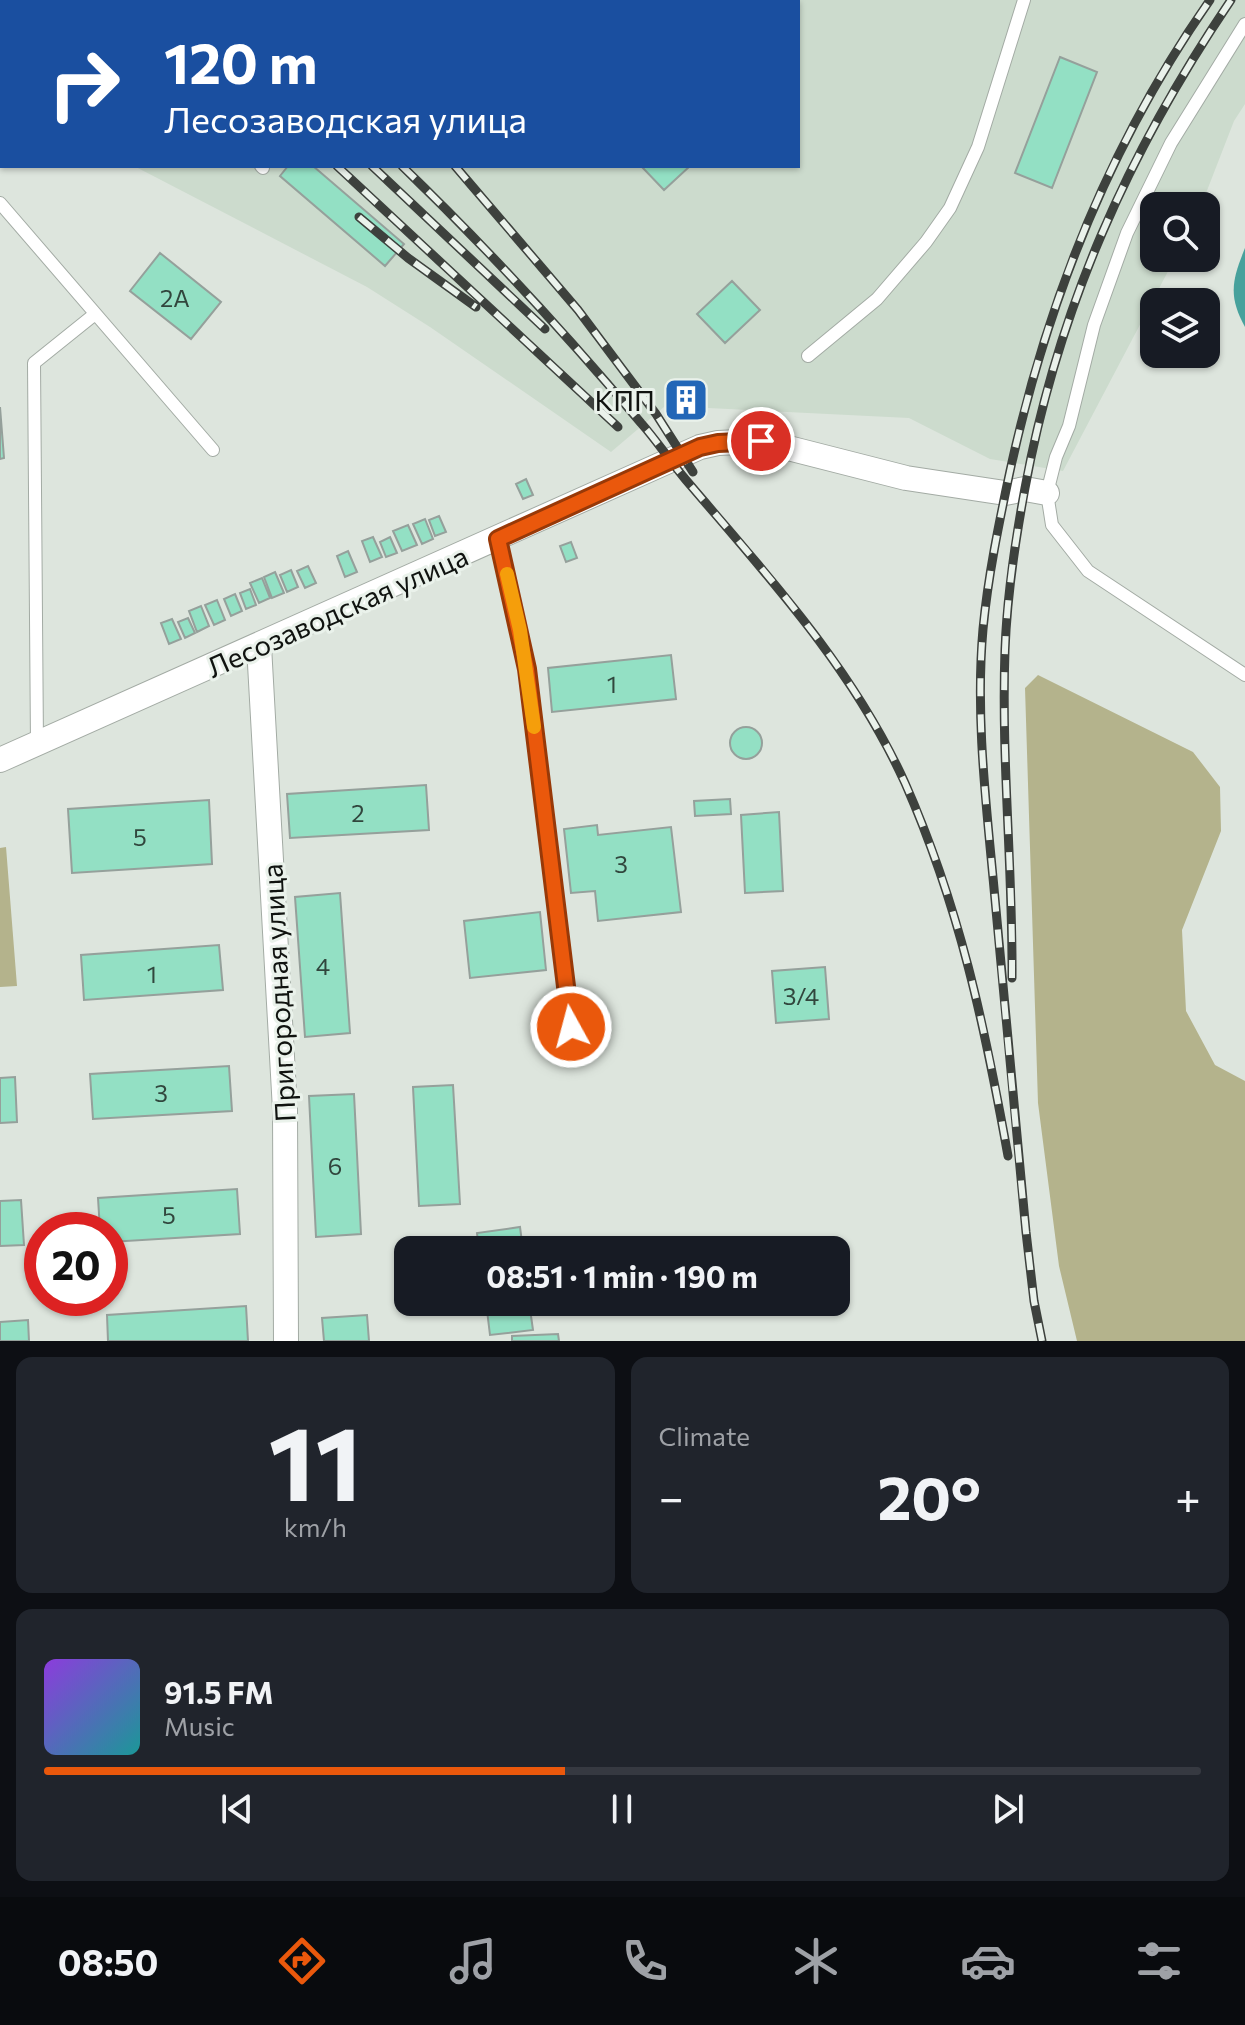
<!DOCTYPE html>
<html lang="en">
<head>
<meta charset="utf-8">
<style>
	:root { --surface:#171b24; --page:#20242c; --text:#f1f3f6; --muted:#9ea1a6; --line:#363941; --accent:#ea580c }
	body { margin:0; font-family:Commissioner,sans-serif; background:var(--page); color:var(--text); height:100vh; display:flex; flex-direction:column; font-size:30px; white-space:nowrap }
	* { box-sizing:border-box; margin:0 }
	p { font-size:26px; color:var(--muted) }
	.icon { flex:none; width:44px; height:44px; fill:none; stroke:currentColor; stroke-width:2; stroke-linecap:round; stroke-linejoin:round }
	.map { position:relative; height:1341px; overflow:hidden }
	.drawer { display:flex; flex-direction:column; gap:16px; padding:16px; background:#0d0f14; flex:1 }
	.drawer>* { flex:none }
	.banner { position:absolute; left:0px; top:0px; width:800px; height:168px; box-shadow:0 2px 6px #0004; background:#1a4fa0; color:#fff; overflow:hidden }
	.buttons { position:absolute; left:1140px; top:192px; display:grid; gap:16px }
	.buttons a { display:grid; place-items:center; width:80px; height:80px; border-radius:16px; background:var(--surface); box-shadow:0 2px 6px #0004; font-size:40px }
	.speed { position:absolute; left:24px; top:1212px; display:flex; gap:16px; font-size:40px; font-weight:700; text-align:center }
	.speed>* { display:grid; place-content:center; width:104px; height:104px; border-radius:50%; background:var(--surface); box-shadow:0 2px 6px #0004; line-height:1 }
	.speed .limit { border:12px solid #d22; background:#fff; color:#111 }
	.pin { position:absolute; display:grid; place-items:center; width:68px; height:68px; color:#fff; margin:-34px; border:4px solid #fff; border-radius:50%; box-shadow:0 2px 8px #0007 }
	.me { position:absolute; width:88px; margin:-44px; rotate:353deg; stroke-linejoin:round; filter:drop-shadow(0 0 6px #0008) }
	.turn { display:flex; align-items:center; gap:28px; height:168px; padding:0 32px; font-size:36px }
	.turn .icon { width:104px; height:104px; stroke-width:2.5 }
	.turn b { display:block; font-size:56px; line-height:68px }
	.big { font-size:60px; font-weight:700; line-height:1.1 }
	.drawer .widget { flex:1; display:flex; flex-direction:column; justify-content:center; gap:12px; min-width:0; padding:0 28px; border-radius:16px; background:var(--page) }
	.drawer .dial { align-items:center; gap:0 }
	.dial b { font-size:104px; line-height:1 }
	.song { display:flex; align-items:center; gap:24px }
	.cover { width:96px; height:96px; border-radius:12px; background:linear-gradient(135deg,hsl(270 70% 55%),hsl(180 70% 35%)) }
	.played { height:8px; border-radius:4px; background:linear-gradient(90deg,var(--accent) 45%,var(--line) 45%) }
	.keys { display:flex; justify-content:space-around; direction:ltr }
	.heat { display:flex; justify-content:space-between; align-items:center; font-size:44px; direction:ltr }
	.drawer .tiles { flex:1; display:grid; gap:16px; grid-template-columns:1fr 1fr }
	.widget:last-child { grid-column:span 2 }
	.trip { position:absolute; left:394px; top:1236px; width:456px; height:80px; border-radius:16px; background:var(--surface); box-shadow:0 2px 6px #0004; font-weight:700; line-height:80px; text-align:center }
	.tabs { display:flex; height:128px; justify-content:space-around; align-items:center; background:#090b0e; color:var(--muted) }
	.tabs .icon { width:56px; height:56px }
	.tabs .on { color:var(--accent) }
	.tabs b { font-size:36px; color:var(--text) }
	.map>svg:first-child { display:block }
	.built { fill:#ccdbcd }
	.green { fill:#b4b38c }
	.water { fill:#47a19c }
	.building { fill:#93e0c4; stroke:#95a09b; stroke-width:2 }
	.lines { fill:none; stroke-linecap:round; stroke-linejoin:round }
	.lane-casing { stroke:#a3aba4; stroke-width:14 }
	.street-casing { stroke:#a3aba4; stroke-width:26 }
	.lane { stroke:#fff; stroke-width:12 }
	.street { stroke:#fff; stroke-width:24 }
	.rail-casing { stroke:#3d413d; stroke-width:9 }
	.rail { stroke:#eaf2eb; stroke-width:6; stroke-dasharray:18; stroke-linecap:butt }
	.route-casing { stroke:#983908; stroke-width:20 }
	.route { stroke:#ea580c; stroke-width:14 }
	.slow { stroke:#f59e0b; stroke-width:14 }
	.labels { text-anchor:middle; dominant-baseline:central; stroke-width:6; stroke-linejoin:round; paint-order:stroke }
	.number-label { font-size:24px; fill:#31463d }
	.poi-label { font-size:28px; fill:#101310; stroke:#eaf2eb; text-anchor:end }
	.street-label { font-size:28px; fill:#101310; stroke:#eaf2eb }
</style>
</head>
<body>
<div class="map">
<svg width="1245" height="1341" viewBox="0 0 1245 1341">
	<rect width="100%" height="100%" fill="#dde5dd"/>
	<!-- built -->
	<path class="built" d="M0 0H1245V104L1234 121 1201 206H1154V258H1175L1063 471 990 459 909 418 708 408 700 400 682 414 671 401 611 452 430 327 367 287 134 166H798V2H2V102Z"/>
	<!-- green -->
	<path class="green" d="M1038 675 1193 752 1220 787 1221 831 1182 930 1186 1011 1215 1065 1245 1081V1341H1077L1059 1266 1038 1103 1025 688Z
		M6 847 17 986 0 987V848Z"/>
	<!-- water -->
	<path class="water" d="M1245 248V327C1228 296 1232 280 1245 248Z"/>
	<!-- building -->
	<path class="building" d="M1060 57 1097 72 1052 188 1015 173Z
		M288 166H313L404 244 385 266 280 176Z
		M641 166H690L664 190Z
		M160 253 221 302 191 339 130 291Z
		M732 281 760 310 725 343 697 314Z
		M690 387 701 400 682 414 672 401Z
		M0 407 4 458 0 459Z
		M526 479 533 495 523 499 516 484Z
		M439 516 446 532 435 536 429 520Z
		M425 519 433 539 422 544 413 524Z
		M408 525 417 545 402 551 393 531Z
		M373 537 382 557 370 562 362 541Z
		M390 537 397 553 386 557 380 542Z
		M571 542 577 558 566 562 560 546Z
		M348 551 357 572 345 577 337 556Z
		M308 566 316 583 305 588 297 571Z
		M291 570 298 587 287 592 280 575Z
		M275 572 284 593 272 598 264 577Z
		M262 578 270 598 259 603 250 583Z
		M250 589 256 605 246 609 240 593Z
		M235 594 242 611 231 616 224 599Z
		M217 600 225 620 214 625 205 605Z
		M201 606 209 626 197 632 189 611Z
		M188 618 195 633 185 638 178 622Z
		M172 619 181 639 169 644 161 623Z
		M671 655 676 699 552 712 548 668Z
		M730 743a16 16 0 1 1 32 0a16 16 0 1 1-32 0Z
		M426 785 429 830 290 838 287 794Z
		M730 799 731 814 695 816 694 801Z
		M209 800 212 864 72 873 68 809Z
		M779 812 783 891 745 893 741 815Z
		M597 825 598 835 671 827 681 912 598 921 595 891 571 893 564 829Z
		M340 893 350 1033 305 1037 295 897Z
		M540 912 546 970 470 978 464 921Z
		M219 945 223 990 84 1000 81 955Z
		M825 967 829 1019 776 1023 772 971Z
		M229 1066 232 1111 93 1119 90 1074Z
		M15 1077 17 1122 0 1123V1078Z
		M453 1085 460 1204 419 1206 413 1087Z
		M354 1094 361 1234 316 1237 309 1096Z
		M237 1189 240 1234 110 1242V1230H100L98 1198Z
		M21 1200 24 1245 0 1246V1201Z
		M520 1227 523 1250H479L477 1233Z
		M486 1302H529L533 1330 490 1335Z
		M246 1306 248 1341H108L107 1315Z
		M367 1315 369 1341H324L322 1318Z
		M28 1320 29 1341H0V1322Z
		M558 1334 559 1341H512V1336Z"/>
	<g class="lines">
		<!-- lane casing -->
		<g class="lane-casing">
			<path id="lane" d="M16 0 17 2
				M652 0 658 2
				M779 2 789 0
				M1245 24 1171 143 1127 233 1094 325 1069 426 1056 457 1047 493 1052 525 1088 571 1245 675
				M261 166 263 168
				M0 203 213 450
				M808 356 877 299 926 242 950 208 978 147 1024 0
				M498 539 527 669 571 1027
				M37 745 34 363 95 314"/>
		</g>
		<!-- street casing -->
		<g class="street-casing">
			<path id="street" d="M259 646 285 1110 286 1341
				M0 760 700 447 718 443 761 441 906 478 1005 493 1025 489 1047 493"/>
		</g>
		<!-- lane -->
		<use href="#lane" class="lane"/>
		<!-- street -->
		<use href="#street" class="street"/>
		<!-- rail casing -->
		<g class="rail-casing">
			<path id="rail" d="M159 0 161 2
				M197 0 199 2
				M227 0 229 2
				M298 0 300 2
				M337 166 618 427
				M372 166 545 329
				M402 166C486 247 566 334 641 423 657 441 670 461 686 480 767 575 853 668 905 783 960 908 984 1023 1008 1156
				M455 166 578 310 656 414 693 472
				M359 217 408 258 476 307
				M1012 978C1013 868 1001 760 1005 650 1007 595 1015 542 1025 488 1058 308 1129 151 1231 0
				M1042 1341 1034 1301 1026 1232C1015 1121 1005 1010 995 899 987 810 975 719 983 629 988 576 999 523 1010 471 1047 301 1110 143 1210 0"/>
		</g>
		<!-- rail -->
		<use href="#rail" class="rail"/>
	</g>
	<g class="lines">
		<!-- route casing -->
		<g class="route-casing">
			<path id="route" d="M571 1027 527 669 498 539 700 447 718 443 761 441"/>
		</g>
		<!-- route -->
		<use href="#route" class="route"/>
		<!-- slow -->
		<path class="slow" d="M507 574 520 630 534 727"/>
	</g>
	<!-- icons -->
	<defs>
		<g id="building-square" transform="scale(2.3)"><rect x="-9" y="-9" width="18" height="18" rx="4" fill="#2266b7" stroke="#eaf2eb"/><path d="M-4-6H4V6H1V3H-1V6H-4ZM-2.5-4.3h1.7v1.8h-1.7ZM.8-4.3h1.7v1.8H.8ZM-2.5-1h1.7V.8h-1.7ZM.8-1h1.7V.8H.8Z" fill="#fff"/></g>
	</defs>
	<g fill-rule="evenodd">
		<use href="#building-square" x="686" y="400"/>
	</g>
	<g class="labels">
		<!-- number labels -->
		<g class="number-label">
			<text x="175" y="297">2А</text>
			<text x="612" y="683">1</text>
			<text x="358" y="812">2</text>
			<text x="140" y="836">5</text>
			<text x="621" y="863">3</text>
			<text x="323" y="965">4</text>
			<text x="152" y="973">1</text>
			<text x="801" y="995">3/4</text>
			<text x="161" y="1092">3</text>
			<text x="335" y="1165">6</text>
			<text x="169" y="1214">5</text>
		</g>
		<!-- poi labels -->
		<g class="poi-label">
			<text x="655" y="400">КПП</text>
		</g>
		<!-- street labels -->
		<g class="street-label">
			<text transform="translate(337 611) rotate(-24)">Лесозаводская улица</text>
			<text transform="translate(278 993) rotate(-93)">Пригородная улица</text>
		</g>
	</g>
</svg>
<div class="buttons">
<a><svg class="icon" aria-label="search" viewBox="0 0 24 24"><circle cx="10" cy="10" r="6"/><path d="M15 15l6 6"/></svg></a>
<a><svg class="icon" aria-label="layers" viewBox="0 0 24 24"><path d="M12 4l9 5-9 5-9-5zM3 14l9 5 9-5"/></svg></a>
</div>
<div class="speed"><div class="limit">20</div></div>
<div class="pin" style="left:761px;top:441px;background:#d93025"><svg class="icon" aria-label="arrive" viewBox="0 0 24 24"><path d="M6 21V4h12l-3 4 3 4H6"/></svg></div>
<svg class="me" style="left:571px;top:1027px" viewBox="-20 -20 40 40"><circle r="17" fill="#ea580c" stroke="#fff" stroke-width="3"/><path d="M0-11L8 9 0 5-8 9z" fill="#fff"/></svg>
<div class="trip">08:51 · 1 min · 190 m</div>
<div class="banner">
<div class="turn"><svg class="icon" aria-label="right" viewBox="0 0 24 24"><path d="M7 20v-9h11M14 6l5 5-5 5"/></svg><div><b>120 m</b>Лесозаводская улица</div></div>
</div>
</div>
<section class="drawer">
<div class="tiles">
<div class="widget dial"><b>11</b><p>km/h</p></div>
<div class="widget"><p>Climate</p>
<div class="heat"><a>−</a><b class="big">20°</b><a>+</a></div>
</div>
<div class="widget">
<div class="song"><i class="cover"></i><div><b>91.5 FM</b><p>Music</p></div></div>
<div class="played"></div>
<div class="keys"><svg class="icon" aria-label="previous" viewBox="0 0 24 24"><path d="M18 5L8 12l10 7zM5 5v14"/></svg><svg class="icon" aria-label="pause" viewBox="0 0 24 24"><path d="M8 5v14M16 5v14"/></svg><svg class="icon" aria-label="next" viewBox="0 0 24 24"><path d="M6 5l10 7-10 7zM19 5v14"/></svg></div>
</div>
</div>
</section>
<nav class="tabs">
<b>08:50</b>
<svg class="icon on" aria-label="directions" viewBox="0 0 24 24"><path d="M12 3l9 9-9 9-9-9zM9 14v-3h6M13 9l2 2-2 2"/></svg>
<svg class="icon" aria-label="music" viewBox="0 0 24 24"><path d="M9 18V5l10-2v13"/><circle cx="6" cy="18" r="3"/><circle cx="16" cy="16" r="3"/></svg>
<svg class="icon" aria-label="phone" viewBox="0 0 24 24"><path d="M5 4h4l2 5-3 2q2 4 5 5l2-3 5 2v4C11 20 4 13 5 4z"/></svg>
<svg class="icon" aria-label="climate" viewBox="0 0 24 24"><path d="M12 3v18M4 7l16 10M4 17L20 7"/></svg>
<svg class="icon" aria-label="car" viewBox="0 0 24 24"><path d="M5 17H2v-5l4-1 3-4h7l3 4 3 1v5h-3M9 17h6M6 11h13"/><circle cx="7" cy="17" r="2"/><circle cx="17" cy="17" r="2"/></svg>
<svg class="icon" aria-label="filters" viewBox="0 0 24 24"><path d="M4 7h16M4 17h16"/><circle cx="9" cy="7" r="2"/><circle cx="15" cy="17" r="2"/></svg>
</nav>
</body>
</html>
